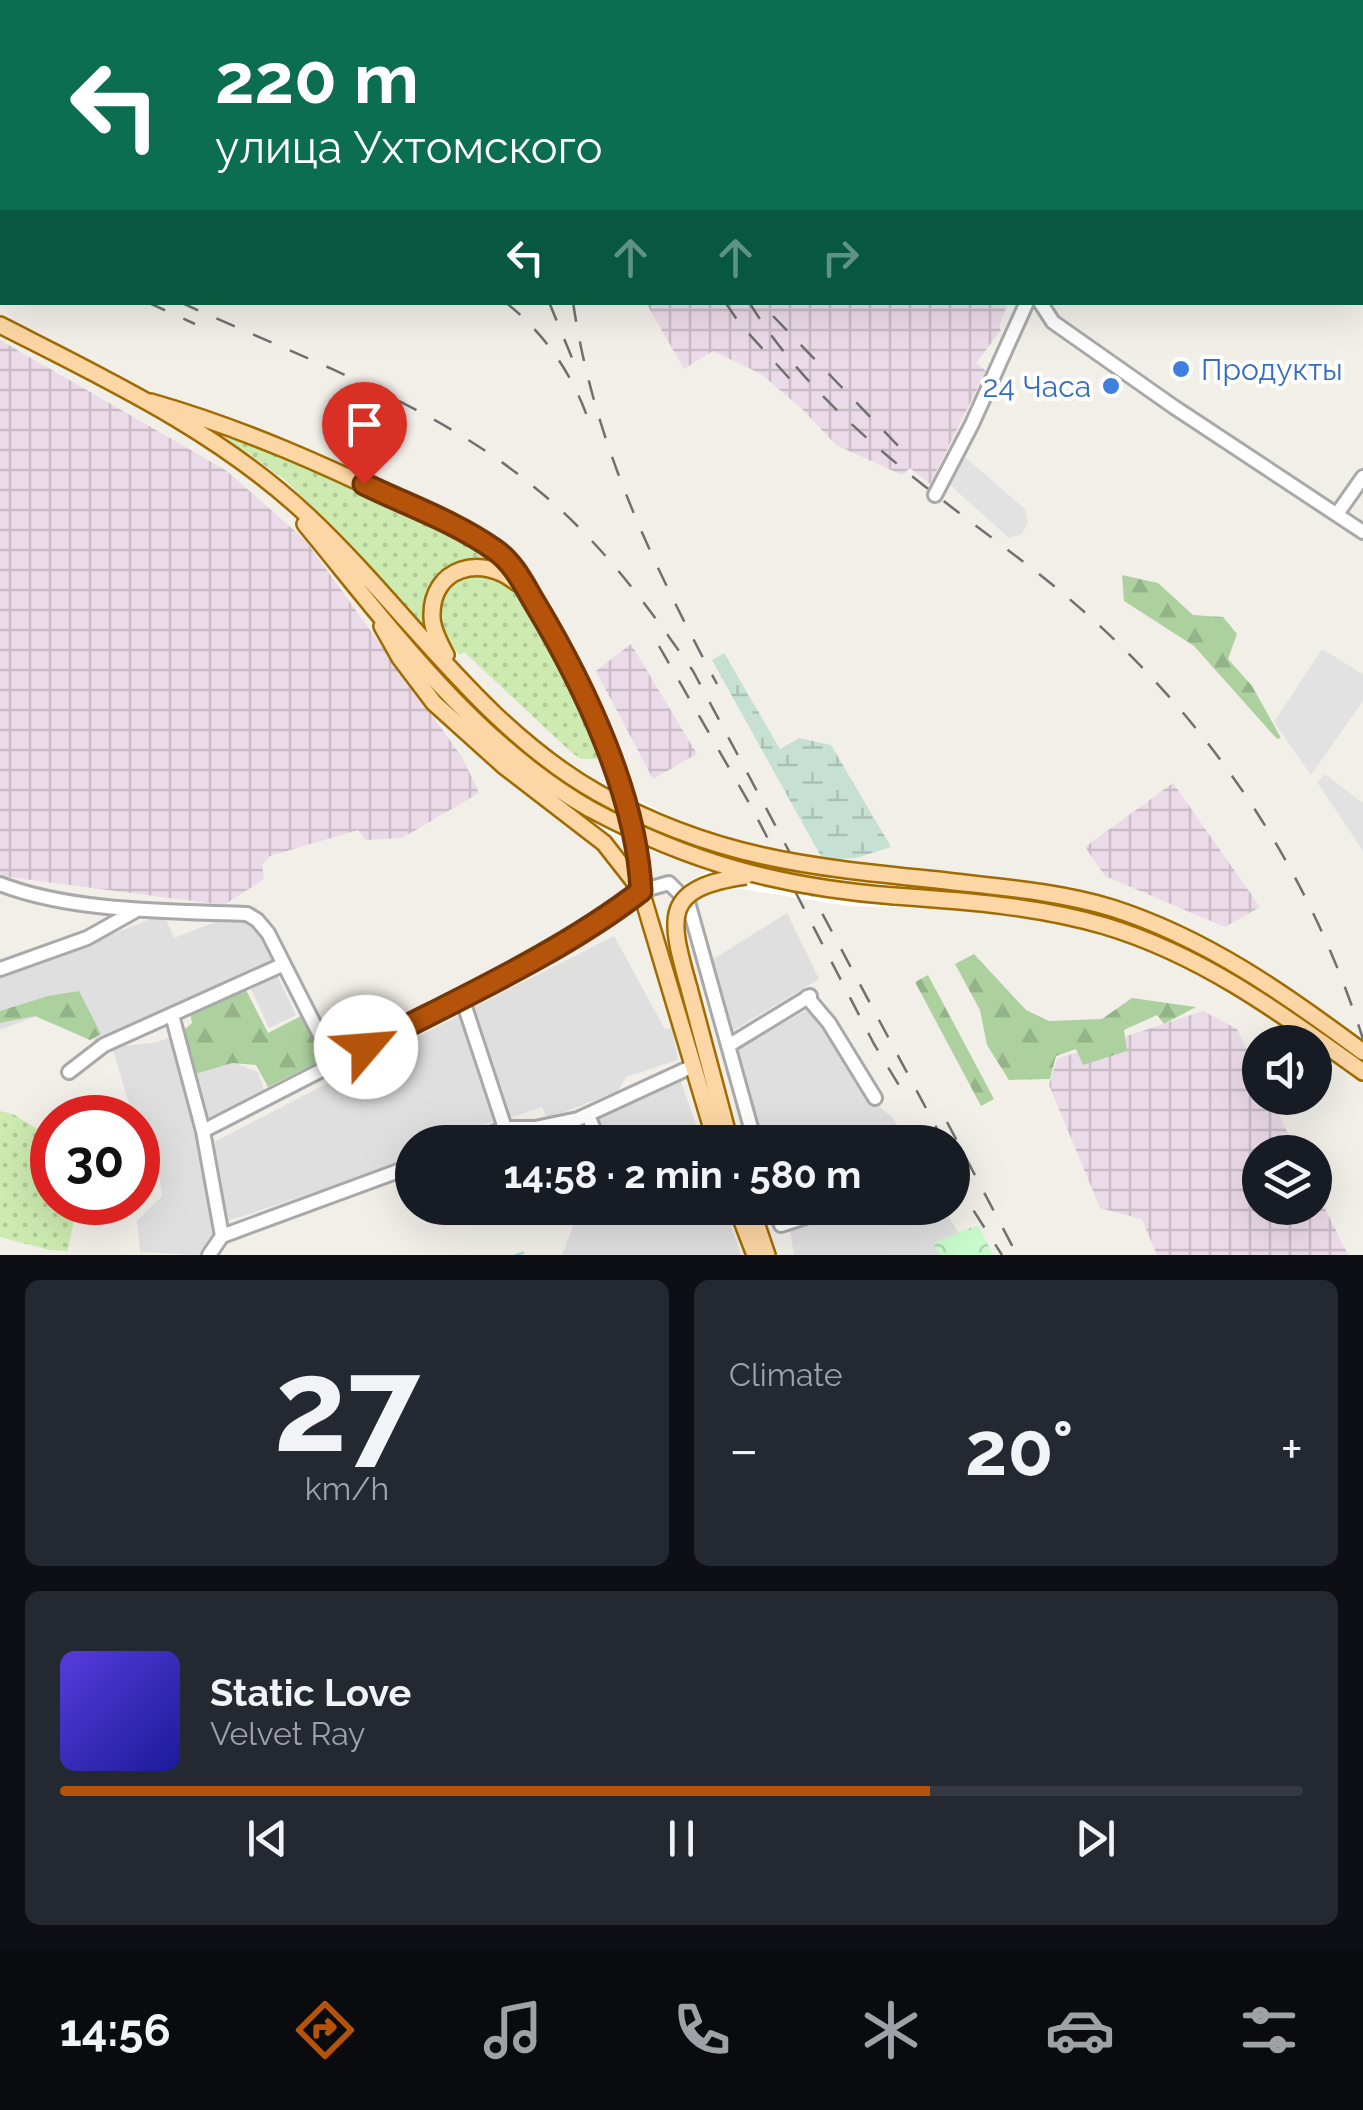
<!DOCTYPE html>
<html lang="en">
<head>
<meta charset="utf-8">
<style>
	:root { --surface:#171b24; --page:#242831; --text:#f1f3f6; --muted:#9ea1a6; --line:#363941; --accent:#b45309 }
	body { margin:0; font-family:Raleway,sans-serif; background:var(--page); color:var(--text); height:100vh; display:flex; flex-direction:column; font-size:38px; white-space:nowrap }
	* { box-sizing:border-box; margin:0 }
	p { font-size:32px; color:var(--muted) }
	.icon { flex:none; width:55px; height:55px; fill:none; stroke:currentColor; stroke-width:2; stroke-linecap:round; stroke-linejoin:round }
	.map { position:relative; height:1255px; overflow:hidden }
	.sheet { display:flex; flex-direction:column; gap:25px; padding:25px; background:#0d0f14; flex:1 }
	.sheet>* { flex:none }
	.banner { position:absolute; left:0px; top:0px; width:1365px; height:305px; box-shadow:0 10px 40px #0002; background:#0b6e4f; color:#fff; overflow:hidden }
	.fabs { position:absolute; left:1242px; top:1025px; display:grid; gap:20px }
	.fabs a { display:grid; place-items:center; width:90px; height:90px; border-radius:50%; background:var(--surface); box-shadow:0 10px 40px #0002; font-size:50px }
	.speed { position:absolute; left:30px; top:1095px; display:flex; gap:20px; font-size:50px; font-weight:700; text-align:center }
	.speed>* { display:grid; place-content:center; width:130px; height:130px; border-radius:50%; background:var(--surface); box-shadow:0 10px 40px #0002; line-height:1 }
	.speed .limit { border:15px solid #d22; background:#fff; color:#111 }
	.pin { position:absolute; display:grid; place-items:center; width:85px; height:85px; color:#fff; margin:-102px -42px; border-radius:50% 50% 50% 0; rotate:-45deg; box-shadow:0 0 10px #0007 }
	.pin .icon { rotate:45deg }
	.me { position:absolute; width:110px; margin:-55px; rotate:63deg; stroke-linejoin:round; filter:drop-shadow(0 0 8px #0008) }
	.turn { display:flex; align-items:center; gap:35px; height:210px; padding:0 50px; font-size:45px }
	.turn .icon { width:130px; height:130px; stroke-width:2.5 }
	.turn b { display:block; font-size:70px; line-height:85px }
	.lanes { display:flex; align-items:center; height:95px; padding:0 50px; background:#0003; justify-content:center; gap:50px; direction:ltr }
	.lanes .off { opacity:.35 }
	.big { font-size:75px; font-weight:700; line-height:1.1 }
	.sheet .tile { flex:1; display:flex; flex-direction:column; justify-content:center; gap:15px; min-width:0; padding:0 35px; border-radius:15px; background:var(--page) }
	.sheet .dial { align-items:center; gap:0 }
	.dial b { font-size:130px; line-height:1 }
	.song { display:flex; align-items:center; gap:30px }
	.cover { width:120px; height:120px; border-radius:15px; background:linear-gradient(135deg,hsl(250 70% 55%),hsl(240 70% 35%)) }
	.played { height:10px; border-radius:5px; background:linear-gradient(90deg,var(--accent) 70%,var(--line) 70%) }
	.keys { display:flex; justify-content:space-around; direction:ltr }
	.heat { display:flex; justify-content:space-between; align-items:center; font-size:55px; direction:ltr }
	.sheet .tiles { flex:1; display:grid; gap:25px; grid-template-columns:1fr 1fr }
	.tile:last-child { grid-column:span 2 }
	.trip { position:absolute; left:395px; top:1125px; width:575px; height:100px; border-radius:50px; background:var(--surface); box-shadow:0 10px 40px #0002; font-weight:700; line-height:100px; text-align:center }
	.tab-bar { display:flex; height:160px; justify-content:space-around; align-items:center; background:#090b0e; color:var(--muted) }
	.tab-bar .icon { width:70px; height:70px }
	.tab-bar .active { color:var(--accent) }
	.tab-bar b { font-size:45px; color:var(--text) }
	.map>svg:first-child { display:block }
	.residential { fill:#e0dfdf }
	.industrial { fill:url(#industrial-grid) }
	.grass { fill:url(#grass-dots) }
	.forest { fill:url(#forest-firs) }
	.wetland { fill:url(#wetland-marsh) }
	.park { fill:url(#park-crowns) }
	.parking { fill:#e2e2e2 }
	.pier { fill:#fff }
	.lines { fill:none; stroke-linecap:round; stroke-linejoin:round }
	.stream { stroke:#aad3df; stroke-width:2.5 }
	.minor-casing { stroke:#a9a9a9; stroke-width:18 }
	.major-casing { stroke:#a06b00; stroke-width:20 }
	.minor { stroke:#fff; stroke-width:12 }
	.major { stroke:#fcd6a4; stroke-width:15 }
	.rail { stroke:#707070; stroke-width:2.5; stroke-dasharray:20 20; stroke-linecap:butt }
	.major-bridge-casing { stroke:#a06b00; stroke-width:20; stroke-linecap:butt }
	.major-bridge { stroke:#fcd6a4; stroke-width:15 }
	.route-casing { stroke:#753606; stroke-width:25 }
	.route { stroke:#b45309; stroke-width:18 }
	.shop-dot { fill:#3f7fe0; stroke:#fff; stroke-width:4 }
	.labels { text-anchor:middle; dominant-baseline:central; stroke-width:8; stroke-linejoin:round; paint-order:stroke }
	.shop-label { font-size:30px; fill:#366cbe; stroke:#fff; text-anchor:start }
</style>
</head>
<body>
<div class="map">
<svg width="1363" height="1255" viewBox="0 0 1363 1255">
	<defs>
		<pattern id="industrial-grid" width="8" height="8" patternUnits="userSpaceOnUse" patternTransform="scale(2.5)"><rect width="8" height="8" fill="#ebdbe8"/><path d="M0 4h8M4 0v8" fill="none" stroke="#c9bcc7"/></pattern>
		<pattern id="grass-dots" width="8" height="8" patternUnits="userSpaceOnUse" patternTransform="scale(2.5)"><rect width="8" height="8" fill="#cdebb0"/><path d="M2 2h.1M6 6h.1" fill="none" stroke="#b0c997" stroke-width="1.8" stroke-linecap="round"/></pattern>
		<pattern id="forest-firs" width="22" height="20" patternUnits="userSpaceOnUse" patternTransform="scale(2.5)"><rect width="22" height="20" fill="#add19e"/><path d="M5 1l3.5 6h-7zM16 11l3.5 6h-7z" fill="#95b388"/></pattern>
		<pattern id="wetland-marsh" width="20" height="14" patternUnits="userSpaceOnUse" patternTransform="scale(2.5)"><rect width="20" height="14" fill="#c6e0d4"/><path d="M1 5h8M5 5V1M11 12h8M15 12V8" fill="none" stroke="#aac0b6"/></pattern>
		<pattern id="park-crowns" width="20" height="18" patternUnits="userSpaceOnUse" patternTransform="scale(2.5)"><rect width="20" height="18" fill="#c8facc"/><path d="M2 6a3 3 0 1 1 6 0M12 15a3 3 0 1 1 6 0" fill="none" stroke="#acd6af"/></pattern>
	</defs>
	<rect width="100%" height="100%" fill="#f2efe9"/>
	<!-- residential -->
	<path class="residential" d="M256 906 281 971 167 1015 169 1023 98 1050 78 1000 0 1030V978L164 914 174 938Z
		M787 913 819 979 729 1033 707 963Z
		M614 936 665 1029 672 1028 678 1060 626 1077 618 1091 547 1119 542 1107 509 1118 472 1008Z
		M277 975 296 1015 269 1028 250 987Z
		M809 1009 876 1104 893 1118 906 1142H759L734 1050Z
		M460 1015 494 1121 445 1142H412V1157L396 1165 225 1222 212 1143Z
		M173 1037 193 1114 215 1232 199 1255 140 1252 137 1221 162 1196 156 1158 139 1143 138 1118 133 1117 112 1047 152 1043Z
		M232 1062 258 1072 265 1093 208 1122 204 1120 192 1075Z
		M679 1076 702 1142H606L595 1116Z
		M586 1121 595 1142H566L560 1129Z
		M580 1208H725L741 1255H562Z
		M839 1208H944L971 1255H794L790 1231 840 1212Z"/>
	<!-- industrial -->
	<path class="industrial" d="M6 0H541V2H2V181L0 1Z
		M623 0H893L894 2H624Z
		M646 303H1008L999 327 1001 330 976 363 986 371 930 484 910 468 902 475 836 445 801 408 761 374 713 351 684 369Z
		M0 340 227 471 305 540 462 757 479 793 402 838 366 840 358 830 270 856 262 865 264 879 224 905 0 876Z
		M631 644 697 754 653 779 596 671Z
		M1173 783 1260 907 1225 927 1105 876 1085 847Z
		M1203 1011 1237 1029 1260 1077V1098H1270L1298 1152H1260V1208H1315V1188L1348 1255H1157L1142 1219 1100 1208 1049 1085 1057 1059Z"/>
	<!-- grass -->
	<path class="grass" d="M204 422 471 542 500 561V565L476 559 450 569 428 636 332 526 285 480Z
		M492 573C549 614 576 694 602 757L600 759H581L571 752 464 652 460 655C453 647 443 638 440 628 435 610 442 586 459 577 468 572 481 573 492 573Z
		M447 674 585 792 582 797 496 730 444 678Z
		M952 890C1059 901 1149 922 1244 976 1281 997 1316 1025 1351 1050L1349 1053 1244 981 1189 952 952 894Z
		M0 1111 13 1114 52 1138V1202L77 1203 68 1251 49 1250 0 1237Z"/>
	<!-- forest -->
	<path class="forest" d="M1122 575 1158 583 1193 615 1223 617 1237 634 1228 659 1252 686 1281 738 1277 739 1194 646 1124 601Z
		M974 954 1026 1010 1049 1021 1102 1019 1132 998 1196 1007 1164 1024 1157 1015 1124 1030 1127 1051 1083 1065 1076 1049 1056 1056 1050 1079 1009 1080 987 1045 980 1010 955 964Z
		M928 975 994 1099 981 1106 915 982Z
		M246 990 268 1033 301 1016 322 1060 268 1087 256 1065 232 1063 192 1075 185 1029 192 1023 190 1013Z
		M79 991 101 1034 90 1040 35 1016 0 1023V1011L48 996Z"/>
	<!-- wetland -->
	<path class="wetland" d="M724 653 780 749 799 738 831 745 891 847 856 858 823 860 712 660Z"/>
	<!-- park -->
	<path class="park" d="M978 1225 993 1255H940L933 1243Z"/>
	<!-- parking -->
	<path class="parking" d="M964 456 1025 509 1028 523 1022 534 1009 538 950 485Z
		M1322 649 1363 674V701L1311 775 1274 722Z
		M1325 774 1363 803V851L1317 782Z"/>
	<!-- pier -->
	<path class="pier" d="M604 783 683 822 758 846 817 857 939 870 937 908 848 906 741 889 709 890 692 905 685 919 687 946 697 986 680 991 666 934 668 910 683 885 708 871 629 843 585 819Z"/>
	<g class="lines">
		<!-- stream -->
		<path class="stream" d="M516 1255 523 1253"/>
		<!-- minor casing -->
		<g class="minor-casing">
			<path id="minor" d="M904 0 905 2
				M1229 2 1231 0
				M1040 302 1053 322 1174 407 1363 532
				M935 495 972 424 1027 302
				M1337 514 1363 477
				M0 884C72 912 170 911 247 914L257 920 268 933 334 1063
				M0 969 87 938 137 910
				M807 997 829 1023 875 1098
				M462 998 505 1128
				M172 1015 203 1131 222 1236 209 1255
				M728 1046 810 996
				M69 1072 104 1045 282 965
				M588 1115 599 1142
				M203 1131 462 998 611 914 641 891 669 883 688 902 755 1142
				M471 1142 505 1128H535L578 1119 693 1066
				M775 1208 781 1225 833 1208
				M222 1236 412 1166"/>
		</g>
		<!-- major casing -->
		<g class="major-casing">
			<path id="major" d="M1334 0 1337 2
				M1362 19 1363 20
				M0 325C108 380 219 432 308 516 405 607 481 727 598 793
				M151 402C242 428 327 466 411 507 440 520 474 533 499 553 517 568 526 588 538 608 586 687 636 798 641 891L716 1142
				M305 524C389 626 473 742 590 809
				M382 626 400 658 434 703 504 766 604 843 640 889
				M446 655C440 644 433 631 432 618 430 566 483 554 517 583
				M938 880C996 887 1056 891 1112 908 1206 938 1285 994 1363 1052
				M894 896C965 901 1037 906 1105 926 1202 955 1282 1014 1363 1072
				M689 988 730 1142
				M737 1208 755 1255
				M751 1208 767 1255"/>
		</g>
		<!-- minor -->
		<use href="#minor" class="minor"/>
		<!-- major -->
		<use href="#major" class="major"/>
		<!-- rail -->
		<path class="rail" d="M617 0V2
			M576 2 577 0
			M1091 2V0
			M0 220 2 221
			M0 236 2 238
			M147 302 195 324
			M180 302C301 358 436 404 539 491 601 542 648 606 693 671L944 1142
			M505 302C543 331 573 375 588 419
			M549 302 572 358
			M573 302C593 440 652 563 717 684
			M725 302 740 324 790 379
			M749 302C818 415 932 491 1034 570 1190 692 1303 850 1363 1039
			M773 316 907 455
			M659 646 752 808 874 1044 906 1097
			M947 1122 1017 1255
			M952 1177 1002 1255"/>
		<!-- major-bridge casing -->
		<g class="major-bridge-casing">
			<path id="major-bridge" d="M598 793C714 858 810 867 938 880
				M590 809C691 863 780 887 894 896
				M689 988C669 917 661 888 746 876"/>
		</g>
		<!-- major-bridge -->
		<use href="#major-bridge" class="major-bridge"/>
	</g>
	<g class="lines">
		<!-- route casing -->
		<g class="route-casing">
			<path id="route" d="M364 484C407 505 456 522 495 550 514 563 524 585 536 605 584 685 637 796 641 891 561 953 456 1000 366 1047"/>
		</g>
		<!-- route -->
		<use href="#route" class="route"/>
	</g>
	<!-- markers -->
	<g class="shop-dot">
		<circle cx="1181" cy="369" r="10"/>
		<circle cx="1111" cy="386" r="10"/>
	</g>
	<g class="labels">
		<!-- shop labels -->
		<g class="shop-label">
			<text x="1201" y="369">Продукты</text>
			<text x="1091" y="386" text-anchor="end">24 Часа</text>
		</g>
	</g>
</svg>
<div class="fabs">
<a><svg class="icon" aria-label="sound" viewBox="0 0 24 24"><path d="M4 9h4l5-4v14l-5-4H4zM17 9q2 3 0 6"/></svg></a>
<a><svg class="icon" aria-label="layers" viewBox="0 0 24 24"><path d="M12 4l9 5-9 5-9-5zM3 14l9 5 9-5"/></svg></a>
</div>
<div class="speed"><div class="limit">30</div></div>
<div class="pin" style="left:364px;top:484px;background:#d93025"><svg class="icon" aria-label="arrive" viewBox="0 0 24 24"><path d="M6 21V4h12l-3 4 3 4H6"/></svg></div>
<svg class="me" style="left:366px;top:1047px" viewBox="-20 -20 40 40"><circle r="19" fill="#fff"/><path d="M0-13L10 11 0 6-10 11z" fill="#b45309"/></svg>
<div class="trip">14:58 · 2 min · 580 m</div>
<div class="banner">
<div class="turn"><svg class="icon" aria-label="left" viewBox="0 0 24 24"><path d="M17 20v-9H6M10 6l-5 5 5 5"/></svg><div><b>220 m</b>улица Ухтомского</div></div>
<div class="lanes"><svg class="icon" aria-label="left" viewBox="0 0 24 24"><path d="M17 20v-9H6M10 6l-5 5 5 5"/></svg><svg class="icon off" aria-label="ahead" viewBox="0 0 24 24"><path d="M12 20V5M6 11l6-6 6 6"/></svg><svg class="icon off" aria-label="ahead" viewBox="0 0 24 24"><path d="M12 20V5M6 11l6-6 6 6"/></svg><svg class="icon off" aria-label="right" viewBox="0 0 24 24"><path d="M7 20v-9h11M14 6l5 5-5 5"/></svg></div>
</div>
</div>
<section class="sheet">
<div class="tiles">
<div class="tile dial"><b>27</b><p>km/h</p></div>
<div class="tile"><p>Climate</p>
<div class="heat"><a>−</a><b class="big">20°</b><a>+</a></div>
</div>
<div class="tile">
<div class="song"><i class="cover"></i><div><b>Static Love</b><p>Velvet Ray</p></div></div>
<div class="played"></div>
<div class="keys"><svg class="icon" aria-label="previous" viewBox="0 0 24 24"><path d="M18 5L8 12l10 7zM5 5v14"/></svg><svg class="icon" aria-label="pause" viewBox="0 0 24 24"><path d="M8 5v14M16 5v14"/></svg><svg class="icon" aria-label="next" viewBox="0 0 24 24"><path d="M6 5l10 7-10 7zM19 5v14"/></svg></div>
</div>
</div>
</section>
<nav class="tab-bar">
<b>14:56</b>
<svg class="icon active" aria-label="directions" viewBox="0 0 24 24"><path d="M12 3l9 9-9 9-9-9zM9 14v-3h6M13 9l2 2-2 2"/></svg>
<svg class="icon" aria-label="music" viewBox="0 0 24 24"><path d="M9 18V5l10-2v13"/><circle cx="6" cy="18" r="3"/><circle cx="16" cy="16" r="3"/></svg>
<svg class="icon" aria-label="phone" viewBox="0 0 24 24"><path d="M5 4h4l2 5-3 2q2 4 5 5l2-3 5 2v4C11 20 4 13 5 4z"/></svg>
<svg class="icon" aria-label="climate" viewBox="0 0 24 24"><path d="M12 3v18M4 7l16 10M4 17L20 7"/></svg>
<svg class="icon" aria-label="car" viewBox="0 0 24 24"><path d="M5 17H2v-5l4-1 3-4h7l3 4 3 1v5h-3M9 17h6M6 11h13"/><circle cx="7" cy="17" r="2"/><circle cx="17" cy="17" r="2"/></svg>
<svg class="icon" aria-label="filters" viewBox="0 0 24 24"><path d="M4 7h16M4 17h16"/><circle cx="9" cy="7" r="2"/><circle cx="15" cy="17" r="2"/></svg>
</nav>
</body>
</html>
